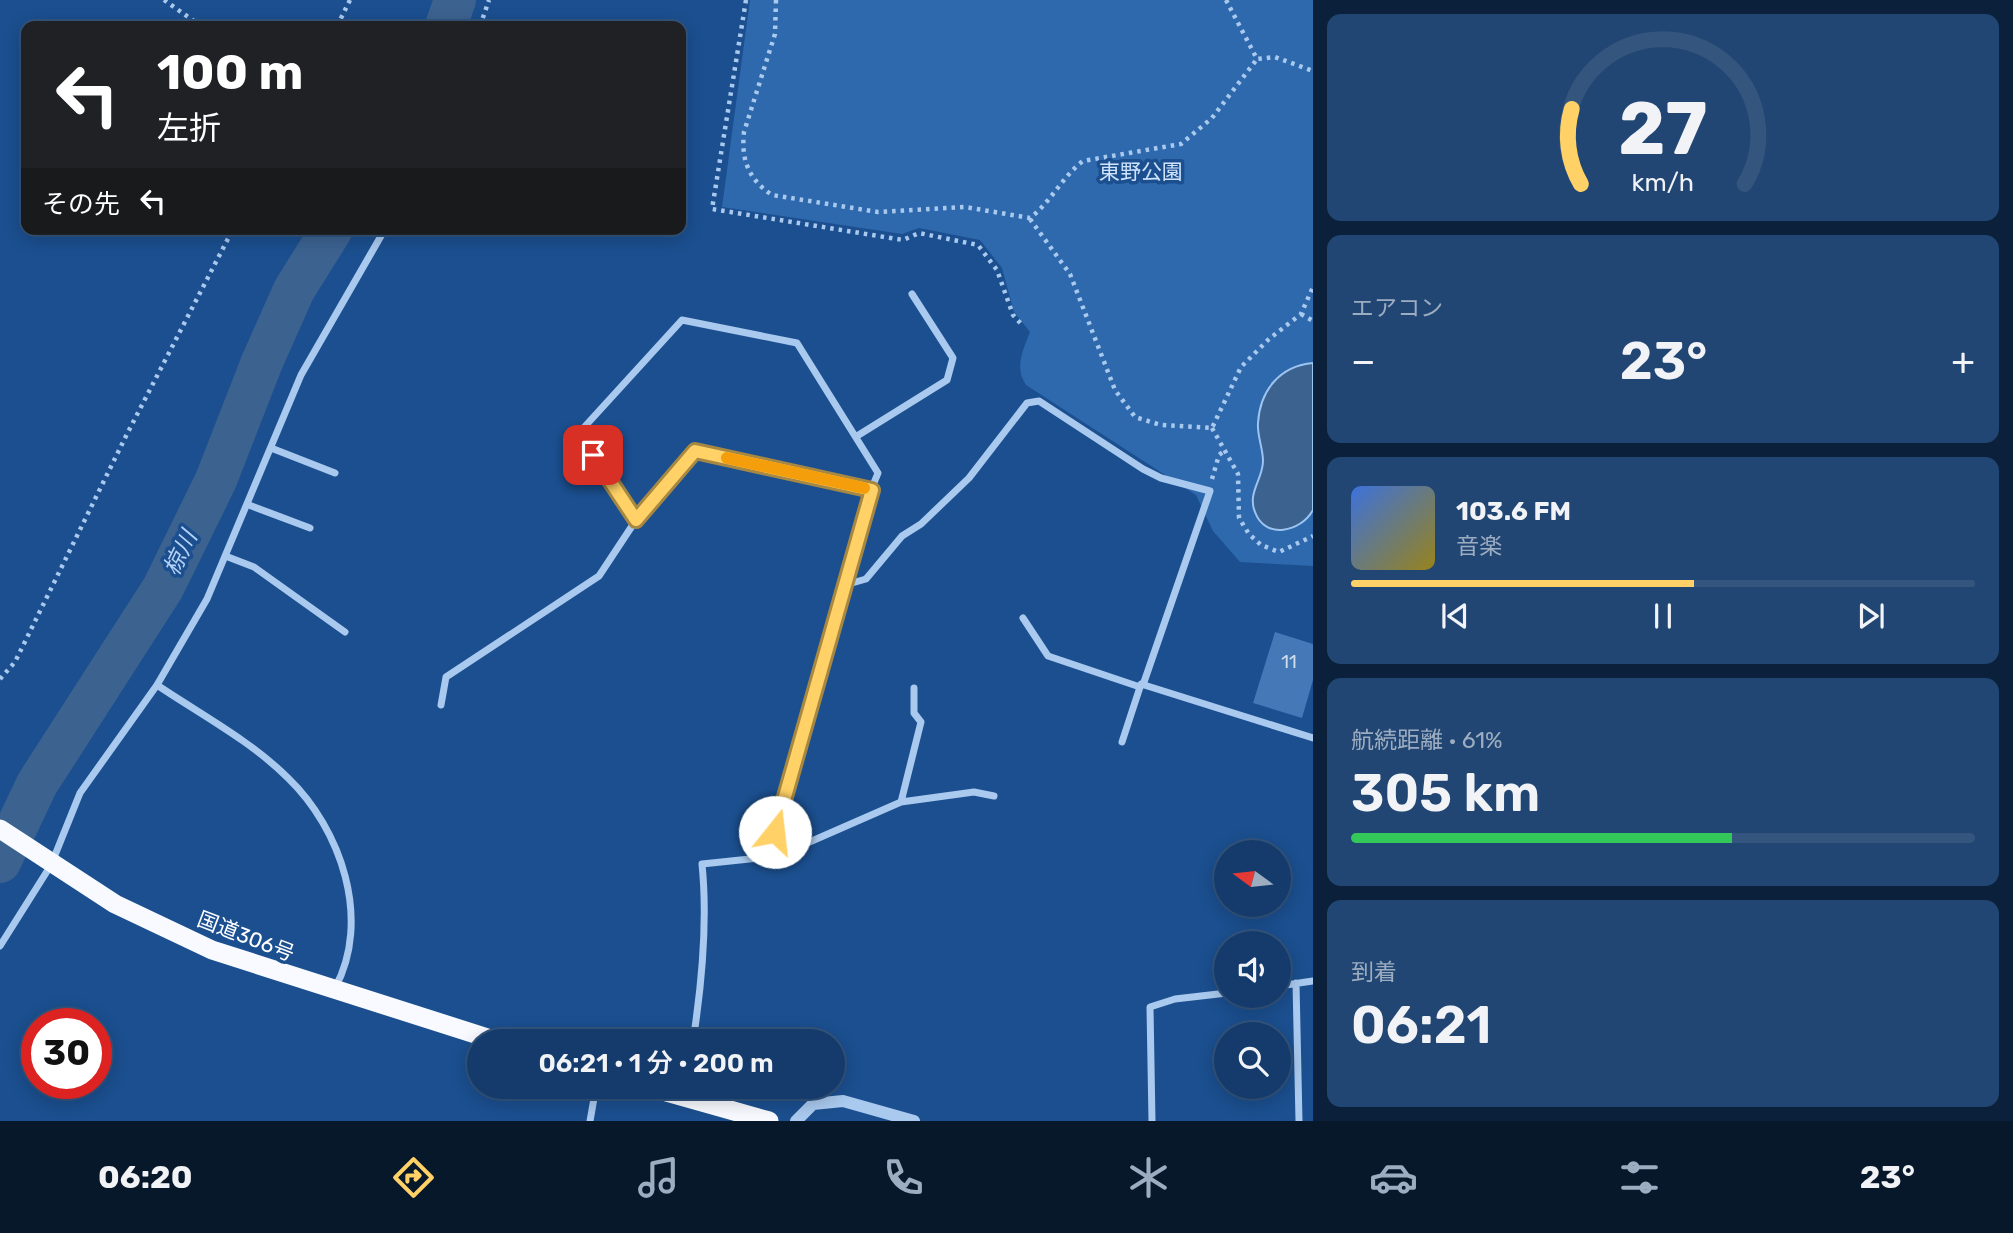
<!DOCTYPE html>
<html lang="ja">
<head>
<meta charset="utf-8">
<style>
	:root { --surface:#143b6b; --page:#214673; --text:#f1f3f6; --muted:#9dadc1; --line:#33557e; --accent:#ffd166 }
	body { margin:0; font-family:Rubik,"Noto Sans JP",sans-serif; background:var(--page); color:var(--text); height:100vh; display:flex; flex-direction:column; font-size:26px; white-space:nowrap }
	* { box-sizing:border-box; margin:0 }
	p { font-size:23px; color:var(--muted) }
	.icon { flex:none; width:38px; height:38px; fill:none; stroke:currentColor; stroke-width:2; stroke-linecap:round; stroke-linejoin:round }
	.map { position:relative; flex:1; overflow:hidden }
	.side { display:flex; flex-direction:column; gap:14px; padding:14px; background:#0b203b; width:700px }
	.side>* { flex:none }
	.banner { position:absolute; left:21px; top:21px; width:665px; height:214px; border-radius:14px; box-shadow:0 4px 18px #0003,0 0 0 2px var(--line); background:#202124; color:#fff; overflow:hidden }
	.needle { width:46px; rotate:285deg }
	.tools { position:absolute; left:1214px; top:840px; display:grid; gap:14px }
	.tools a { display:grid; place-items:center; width:77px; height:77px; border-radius:50%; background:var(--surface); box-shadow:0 4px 18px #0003,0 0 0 2px var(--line); font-size:35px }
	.speed { position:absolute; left:21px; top:1008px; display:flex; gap:14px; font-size:35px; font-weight:700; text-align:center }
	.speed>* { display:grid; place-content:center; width:91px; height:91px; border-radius:50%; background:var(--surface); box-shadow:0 4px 18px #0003,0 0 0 2px var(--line); line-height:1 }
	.speed .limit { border:10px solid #d22; background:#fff; color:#111 }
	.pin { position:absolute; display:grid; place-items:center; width:60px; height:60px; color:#fff; margin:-30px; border-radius:14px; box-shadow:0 4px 10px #0006 }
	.me { position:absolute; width:77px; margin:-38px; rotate:16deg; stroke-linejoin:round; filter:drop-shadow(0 0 5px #0008) }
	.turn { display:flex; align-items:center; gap:24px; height:147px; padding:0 21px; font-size:32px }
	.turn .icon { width:91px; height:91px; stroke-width:2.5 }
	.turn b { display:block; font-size:49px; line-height:60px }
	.then { display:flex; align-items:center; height:66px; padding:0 21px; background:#0003; gap:14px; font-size:26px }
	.big { font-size:52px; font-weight:600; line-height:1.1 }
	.side .tile { flex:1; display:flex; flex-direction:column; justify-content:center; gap:10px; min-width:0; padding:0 24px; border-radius:14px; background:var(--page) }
	.side .dial { align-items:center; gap:0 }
	.dial svg { height:182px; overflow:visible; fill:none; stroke:var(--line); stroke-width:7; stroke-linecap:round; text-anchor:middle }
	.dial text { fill:var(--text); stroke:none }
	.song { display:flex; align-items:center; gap:21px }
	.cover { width:84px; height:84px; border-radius:10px; background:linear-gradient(135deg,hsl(220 70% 55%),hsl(50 70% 35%)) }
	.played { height:7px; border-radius:4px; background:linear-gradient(90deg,var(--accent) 55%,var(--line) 55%) }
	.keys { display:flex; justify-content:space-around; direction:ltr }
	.heat { display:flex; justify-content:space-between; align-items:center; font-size:38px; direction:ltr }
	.charge { height:10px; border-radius:5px; background:linear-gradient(90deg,#34c759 61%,var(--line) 0) }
	.trip { position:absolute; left:467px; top:1029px; width:378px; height:70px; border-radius:35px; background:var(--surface); box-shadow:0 4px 18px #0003,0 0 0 2px var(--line); font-weight:600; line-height:70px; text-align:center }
	.tabs { display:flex; height:112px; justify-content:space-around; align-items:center; background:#08182b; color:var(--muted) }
	.tabs .icon { width:49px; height:49px }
	.tabs .on { color:var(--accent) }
	.tabs b { font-size:32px; color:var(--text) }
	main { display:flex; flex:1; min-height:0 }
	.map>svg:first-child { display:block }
	.green { fill:#2e69ad }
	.water { fill:#3c6290; stroke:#9cc4f0; stroke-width:2 }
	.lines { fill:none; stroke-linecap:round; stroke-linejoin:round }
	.river { stroke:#3c6290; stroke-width:42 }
	.building { fill:#4478b7 }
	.path { stroke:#a9c9ee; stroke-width:4.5; stroke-dasharray:3.5 5; stroke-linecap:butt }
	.minor { stroke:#a9c9ee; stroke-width:7 }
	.tertiary { stroke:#a9c9ee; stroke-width:12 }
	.trunk { stroke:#f8faff; stroke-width:19 }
	.route-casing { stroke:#a68842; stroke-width:18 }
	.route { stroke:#ffd166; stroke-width:12 }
	.slow { stroke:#f59e0b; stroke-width:12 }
	.labels { text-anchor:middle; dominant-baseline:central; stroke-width:7; stroke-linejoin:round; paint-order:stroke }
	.number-label { font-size:18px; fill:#d0dded }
	.park-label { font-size:21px; fill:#cfe3fa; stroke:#1b4f8f }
	.street-label { font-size:21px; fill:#fff; stroke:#1b4f8f }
	.water-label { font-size:23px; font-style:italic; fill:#b5d3f5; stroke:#1b4f8f }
</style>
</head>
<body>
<main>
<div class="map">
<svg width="1313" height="1121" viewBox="0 0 1313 1121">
	<rect width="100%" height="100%" fill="#1b4f8f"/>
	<!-- green -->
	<path class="green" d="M750 0H1313V566L1240 562 1213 531 1196 495 1026 385C1014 368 1023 350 1030 332L1014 312 1002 268 980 240 919 228 902 234 722 207Z"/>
	<!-- water -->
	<path class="water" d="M1313 363V510C1301 532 1265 540 1255 512 1247 493 1263 479 1263 461 1263 448 1257 436 1258 423 1260 390 1280 366 1313 363Z"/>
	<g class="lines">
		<!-- river -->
		<path class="river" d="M446 26 455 0
			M0 862 37 784 163 588 216 480 262 362 294 290 332 229"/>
	</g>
	<!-- building -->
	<path class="building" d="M1275 632 1313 644V680L1302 718 1253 703Z"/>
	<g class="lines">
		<!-- path -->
		<path class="path" d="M164 0 201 26
			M746 0 712 209 903 240 919 233 978 245 997 270 1013 315 1022 325
			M776 0 775 34 744 132C741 159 748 179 772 195L878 212 965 207 1030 218C1051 202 1062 177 1083 161L1181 144 1212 118 1257 59
			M1226 0 1257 59 1275 57 1313 71
			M337 26 350 0
			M480 26 489 0
			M1030 219 1070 274 1115 390 1135 417 1161 425 1212 428 1241 367 1269 339 1301 314 1313 287
			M1301 314 1313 321
			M1212 428 1238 474 1239 518 1249 534 1261 545 1279 552 1313 536
			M1212 479 1219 455 1225 450
			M0 679 15 662 127 434 233 229"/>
		<!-- minor -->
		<path class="minor" d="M857 436 947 380 953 358 912 294
			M271 448 335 473
			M249 505 310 528
			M636 520 578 434 682 320 797 343 878 473 871 490
			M228 557 254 567 345 632
			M845 585 866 579 902 536 921 524 969 478 1027 403 1039 401 1143 469 1161 478 1210 491 1143 685
			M1023 618 1048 656 1140 687
			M157 685C200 714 251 741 288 778 341 829 372 920 335 988
			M441 705 446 677 599 576 636 520 695 451 871 490 768 857 702 864C708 923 702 983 693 1041
			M1122 742 1141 684 1313 738
			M901 802 974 792 994 796
			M768 857 789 851 901 802 921 722 914 713V688
			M0 946 51 865 80 793 157 685 207 599 301 375 385 229
			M1296 983 1299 1121
			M1279 986 1313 981
			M590 1121 596 1087
			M1152 1121 1150 1007 1175 999 1227 993"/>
		<!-- tertiary -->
		<path class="tertiary" d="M796 1121 813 1104 843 1101 914 1121"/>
		<!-- trunk -->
		<path class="trunk" d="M0 829 115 904 212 950 497 1041
			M649 1087 769 1121"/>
	</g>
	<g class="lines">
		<!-- route casing -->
		<g class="route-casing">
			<path id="route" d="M593 455 636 520 695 451 872 490 775 832"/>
		</g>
		<!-- route -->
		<use href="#route" class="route"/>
		<!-- slow -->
		<path class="slow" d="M727 458 864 488"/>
	</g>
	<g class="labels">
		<!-- number labels -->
		<g class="number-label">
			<text x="1289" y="662">11</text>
		</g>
		<!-- park labels -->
		<g class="park-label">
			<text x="1141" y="171">東野公園</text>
		</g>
		<!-- street labels -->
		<g class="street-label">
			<text transform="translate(246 936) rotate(21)">国道306号</text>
		</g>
		<!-- water labels -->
		<g class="water-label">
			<text transform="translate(180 553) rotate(-64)">椋川</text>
		</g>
	</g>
</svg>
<div class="tools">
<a><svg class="needle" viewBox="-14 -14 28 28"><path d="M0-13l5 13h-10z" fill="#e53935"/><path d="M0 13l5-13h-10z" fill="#9dadc1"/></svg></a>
<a><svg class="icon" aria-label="sound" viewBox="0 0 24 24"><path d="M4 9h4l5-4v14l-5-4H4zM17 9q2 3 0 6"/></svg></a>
<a><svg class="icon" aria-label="search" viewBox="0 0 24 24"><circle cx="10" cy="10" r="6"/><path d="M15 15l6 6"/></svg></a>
</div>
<div class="speed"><div class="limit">30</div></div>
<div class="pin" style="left:593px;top:455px;background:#d93025"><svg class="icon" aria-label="arrive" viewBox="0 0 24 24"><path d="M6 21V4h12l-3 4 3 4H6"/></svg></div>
<svg class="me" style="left:775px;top:832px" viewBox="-20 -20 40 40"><circle r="19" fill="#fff"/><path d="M0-13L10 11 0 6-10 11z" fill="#ffd166"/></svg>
<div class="trip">06:21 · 1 分 · 200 m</div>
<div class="banner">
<div class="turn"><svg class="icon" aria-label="left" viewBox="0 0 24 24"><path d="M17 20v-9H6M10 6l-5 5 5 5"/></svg><div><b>100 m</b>左折</div></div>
<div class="then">その先<svg class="icon" aria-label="left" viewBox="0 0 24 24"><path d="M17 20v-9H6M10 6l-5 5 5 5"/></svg></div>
</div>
</div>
<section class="side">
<div class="tile dial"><svg viewBox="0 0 100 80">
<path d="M14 69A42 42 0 1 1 86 69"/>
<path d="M14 69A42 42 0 0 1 10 36" stroke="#ffd166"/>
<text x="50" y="56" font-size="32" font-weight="700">27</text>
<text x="50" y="72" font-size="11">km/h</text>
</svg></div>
<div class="tile"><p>エアコン</p>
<div class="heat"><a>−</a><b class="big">23°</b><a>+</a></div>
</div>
<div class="tile">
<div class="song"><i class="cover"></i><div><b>103.6 FM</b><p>音楽</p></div></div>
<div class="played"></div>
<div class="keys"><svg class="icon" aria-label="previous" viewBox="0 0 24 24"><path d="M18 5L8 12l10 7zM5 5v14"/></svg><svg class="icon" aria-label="pause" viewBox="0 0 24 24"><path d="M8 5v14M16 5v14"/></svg><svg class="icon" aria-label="next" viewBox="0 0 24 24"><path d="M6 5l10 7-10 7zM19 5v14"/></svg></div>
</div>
<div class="tile"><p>航続距離 · 61%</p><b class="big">305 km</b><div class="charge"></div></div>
<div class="tile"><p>到着</p><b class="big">06:21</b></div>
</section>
</main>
<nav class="tabs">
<b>06:20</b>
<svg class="icon on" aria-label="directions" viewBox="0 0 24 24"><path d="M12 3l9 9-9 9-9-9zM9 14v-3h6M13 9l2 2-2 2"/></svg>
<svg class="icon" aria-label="music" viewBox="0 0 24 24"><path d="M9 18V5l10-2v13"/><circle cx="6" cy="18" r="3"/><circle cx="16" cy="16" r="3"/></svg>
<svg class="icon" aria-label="phone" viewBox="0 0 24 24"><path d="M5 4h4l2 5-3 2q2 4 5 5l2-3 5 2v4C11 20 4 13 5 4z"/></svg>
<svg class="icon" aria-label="climate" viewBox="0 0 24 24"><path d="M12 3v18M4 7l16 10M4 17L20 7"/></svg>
<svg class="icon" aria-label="car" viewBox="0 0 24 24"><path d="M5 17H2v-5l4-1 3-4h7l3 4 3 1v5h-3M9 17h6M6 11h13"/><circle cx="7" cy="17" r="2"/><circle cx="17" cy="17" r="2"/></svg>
<svg class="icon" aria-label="filters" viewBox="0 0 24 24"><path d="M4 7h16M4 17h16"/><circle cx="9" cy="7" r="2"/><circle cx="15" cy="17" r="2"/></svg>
<b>23°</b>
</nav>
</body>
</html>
